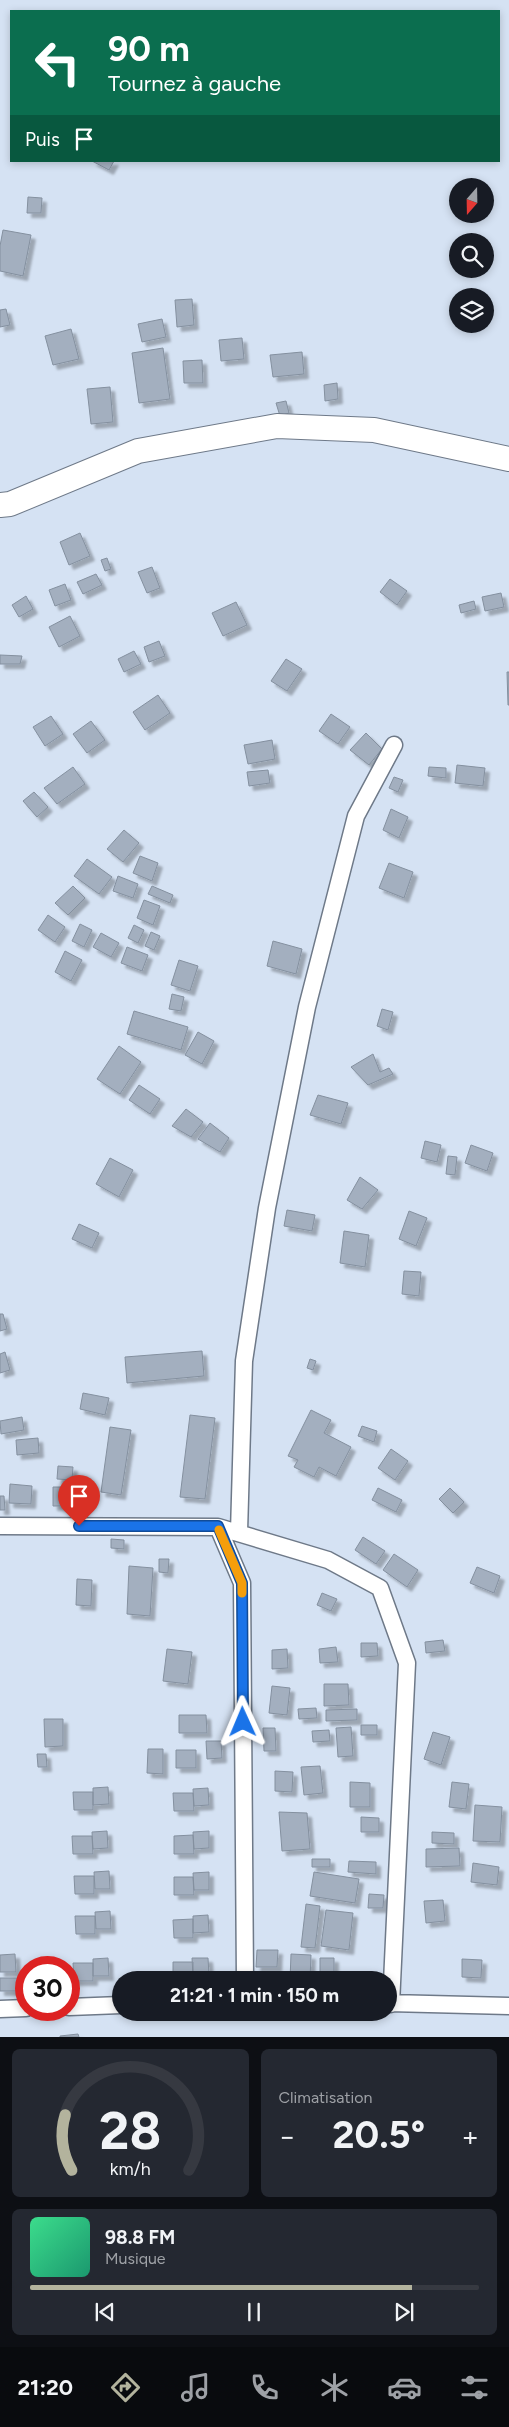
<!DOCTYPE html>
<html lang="fr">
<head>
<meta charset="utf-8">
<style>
	:root { --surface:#171b24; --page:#242831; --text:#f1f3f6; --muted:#9ea1a6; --line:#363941; --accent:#b3b39d }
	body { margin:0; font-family:Figtree,sans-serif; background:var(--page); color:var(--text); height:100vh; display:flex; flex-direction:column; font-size:19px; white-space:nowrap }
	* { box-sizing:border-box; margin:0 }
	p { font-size:16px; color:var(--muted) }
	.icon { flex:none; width:28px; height:28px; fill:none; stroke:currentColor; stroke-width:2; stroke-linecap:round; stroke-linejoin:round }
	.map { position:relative; height:2037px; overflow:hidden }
	.drawer { display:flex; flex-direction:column; gap:12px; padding:12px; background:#0d0f14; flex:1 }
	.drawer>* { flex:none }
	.hud { position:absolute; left:10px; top:10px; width:490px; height:152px; border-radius:0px; box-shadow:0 2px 8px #0003; background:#0b6e4f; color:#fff; overflow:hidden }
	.needle { width:32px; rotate:200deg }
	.tools { position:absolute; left:449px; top:178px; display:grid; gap:10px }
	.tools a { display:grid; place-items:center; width:45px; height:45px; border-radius:50%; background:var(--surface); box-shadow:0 2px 8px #0003; font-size:25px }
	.speed { position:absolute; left:15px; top:1956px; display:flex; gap:10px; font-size:25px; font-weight:700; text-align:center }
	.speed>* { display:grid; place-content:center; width:65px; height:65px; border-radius:50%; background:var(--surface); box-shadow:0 2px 8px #0003; line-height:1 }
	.speed .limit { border:8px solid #d22; background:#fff; color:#111 }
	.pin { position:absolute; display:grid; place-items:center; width:42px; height:42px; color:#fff; margin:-51px -21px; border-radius:50% 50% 50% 0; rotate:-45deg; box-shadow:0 0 5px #0007 }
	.pin .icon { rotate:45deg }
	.me { position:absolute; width:55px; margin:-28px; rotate:359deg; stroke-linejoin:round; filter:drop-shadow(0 0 4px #0008) }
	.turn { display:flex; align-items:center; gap:18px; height:105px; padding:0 15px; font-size:22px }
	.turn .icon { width:65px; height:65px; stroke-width:2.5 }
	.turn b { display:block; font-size:35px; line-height:42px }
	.then { display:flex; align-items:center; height:48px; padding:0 15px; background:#0003; gap:10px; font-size:19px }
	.big { font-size:38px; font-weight:700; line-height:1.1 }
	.drawer .tile { flex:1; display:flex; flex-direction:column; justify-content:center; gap:8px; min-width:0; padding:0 18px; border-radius:8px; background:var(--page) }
	.drawer .dial { align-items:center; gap:0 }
	.dial svg { height:130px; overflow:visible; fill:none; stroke:var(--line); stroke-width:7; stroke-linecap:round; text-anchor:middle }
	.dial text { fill:var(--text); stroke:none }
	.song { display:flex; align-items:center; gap:15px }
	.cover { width:60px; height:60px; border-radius:8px; background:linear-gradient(135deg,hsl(150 70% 55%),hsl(160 70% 35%)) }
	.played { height:5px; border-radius:2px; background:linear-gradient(90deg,var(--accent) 85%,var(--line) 85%) }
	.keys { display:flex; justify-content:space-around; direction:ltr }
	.heat { display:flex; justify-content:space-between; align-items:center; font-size:28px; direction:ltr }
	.drawer .tiles { flex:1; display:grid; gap:12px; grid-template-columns:1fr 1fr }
	.tile:last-child { grid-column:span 2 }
	.trip { position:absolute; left:112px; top:1971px; width:285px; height:50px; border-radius:25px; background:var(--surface); box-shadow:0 2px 8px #0003; font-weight:700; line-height:50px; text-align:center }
	.dock { display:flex; height:80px; justify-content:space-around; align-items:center; background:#090b0e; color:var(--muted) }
	.dock .icon { width:35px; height:35px }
	.dock .selected { color:var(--accent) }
	.dock b { font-size:22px; color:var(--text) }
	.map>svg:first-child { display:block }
	.building { fill:#a3afbf; stroke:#84909f; filter:url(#shadow) }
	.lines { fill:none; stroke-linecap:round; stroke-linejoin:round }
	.street-casing { stroke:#6e7988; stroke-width:19 }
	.secondary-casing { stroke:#6e7988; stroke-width:26 }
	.street { stroke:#fff; stroke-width:16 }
	.secondary { stroke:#fff; stroke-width:24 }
	.route-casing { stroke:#114b97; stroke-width:12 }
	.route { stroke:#1a73e8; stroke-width:9 }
	.slow { stroke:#f59e0b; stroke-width:9 }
</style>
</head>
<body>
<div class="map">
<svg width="509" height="2037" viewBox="0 0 509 2037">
	<defs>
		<filter id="shadow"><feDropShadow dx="4.5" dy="4.5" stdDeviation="1" flood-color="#0004"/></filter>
	</defs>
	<rect width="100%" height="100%" fill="#d5e2f3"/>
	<!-- building -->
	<path class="building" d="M92 161H114L109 170Z
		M28 197 42 198 41 213H27Z
		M3 230 31 235 23 276 0 271V246Z
		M192 299 194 325 177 327 175 300Z
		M6 309 10 325 0 327V310Z
		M162 319 166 337 142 342 138 324Z
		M71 329 79 359 53 365 45 336Z
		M242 338 244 359 221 361 219 340Z
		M163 348 170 399 139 403 132 353Z
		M302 352 304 374 273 377 270 355Z
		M202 360 203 383H184L183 361Z
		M337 383 338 399 325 401 324 385Z
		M110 387 113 422 91 424 87 389Z
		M286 401 289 413 280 416 276 403Z
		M80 533 90 556 69 565 60 542Z
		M107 558 111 569 105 571 101 560Z
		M152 567 160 588 147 593 138 572Z
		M96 574 102 585 83 594 77 582Z
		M390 579 407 591 397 605 380 592Z
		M65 584 71 600 55 606 49 590Z
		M501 593 504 607 485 611 482 597Z
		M26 596 33 609 19 617 12 605Z
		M474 601 476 609 461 613 459 605Z
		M236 602 247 625 223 636 212 613Z
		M70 616 80 636 59 647 49 627Z
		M159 641 165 656 149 662 144 647Z
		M134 651 141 664 124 672 118 659Z
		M0 655 22 656 20 664H0Z
		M286 659 302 669 287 691 271 681Z
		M507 672H509V705H508Z
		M158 695 170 713 145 730 133 712Z
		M331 714 350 727 338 744 319 731Z
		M51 716 63 734 45 746 33 727Z
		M91 721 105 740 87 753 73 734Z
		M366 733 382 749 369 765 350 750Z
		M272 740 275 759 248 764 244 745Z
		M457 765 485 768 483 786 455 783Z
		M73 767 85 784 57 804 44 788Z
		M429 767 446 768V778L428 776Z
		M268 770 270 783 249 786 247 772Z
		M394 777 403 780 398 792 389 788Z
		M34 792 48 807 37 817 23 801Z
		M391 809 408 817 399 838 383 830Z
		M124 830 139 843 123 862 107 849Z
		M140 856 158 863 152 881 133 873Z
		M87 859 112 877 99 894 74 876Z
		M389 863 413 872 404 898 379 888Z
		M118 876 138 884 133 898 113 891Z
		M73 886 85 898 68 915 55 903Z
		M152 886 173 895 170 903 148 894Z
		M144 900 160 906 153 925 137 918Z
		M48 915 65 927 55 942 38 930Z
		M80 924 92 930 84 947 72 941Z
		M134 925 144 930 138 943 128 938Z
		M151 932 160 936 154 950 145 946Z
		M101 933 119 943 111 957 93 947Z
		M273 941 302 949 296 974 267 966Z
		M127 947 148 955 142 971 121 963Z
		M65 951 82 960 71 981 55 972Z
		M179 960 198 966 190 991 171 985Z
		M172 994 184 997 181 1011 169 1009Z
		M382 1009 393 1012 388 1030 377 1026Z
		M134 1011 188 1027 181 1050 127 1034Z
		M198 1032 214 1041 202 1064 185 1055Z
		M119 1046 141 1062 120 1094 97 1079Z
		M373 1054 380 1072 389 1068 393 1074 368 1085 351 1067Z
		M139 1085 160 1099 150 1114 129 1100Z
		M318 1095 348 1103 341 1124 310 1115Z
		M186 1109 203 1122 191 1137 172 1126Z
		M210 1123 229 1138 220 1152 198 1139Z
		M425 1141 441 1145 437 1162 421 1158Z
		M471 1145 493 1153 487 1171 465 1163Z
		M448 1156 457 1157 455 1175 446 1174Z
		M110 1158 133 1170 119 1197 96 1184Z
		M360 1177 378 1190 362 1209 347 1200Z
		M287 1210 315 1215 312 1231 284 1226Z
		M409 1211 427 1218 416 1246 399 1239Z
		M79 1224 99 1233 92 1248 72 1239Z
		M344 1231 369 1235 365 1267 340 1263Z
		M404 1271 421 1272 419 1296 402 1294Z
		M0 1314H3L7 1329 0 1331Z
		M202 1351 204 1376 127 1383 125 1357Z
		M5 1352 10 1370 0 1373V1354Z
		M310 1359 316 1361 313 1370 307 1368Z
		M83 1393 109 1398 105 1415 80 1409Z
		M311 1410 331 1420 324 1433 351 1447 336 1476 319 1467 314 1477 294 1467 298 1460 288 1456Z
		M190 1415 215 1418 205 1499 180 1497Z
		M22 1417 24 1430 1 1434 0 1421Z
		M362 1426 377 1431 374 1442 358 1436Z
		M110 1427 131 1430 121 1495 101 1492Z
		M38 1438 39 1453 17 1455 16 1440Z
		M391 1449 408 1461 395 1480 378 1468Z
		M58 1466 73 1467 72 1480 57 1479Z
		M10 1484 32 1486 31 1504 9 1503Z
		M53 1487H79V1506H53Z
		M378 1488 402 1500 396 1512 372 1500Z
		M450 1488 464 1502 453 1513 439 1499Z
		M0 1496H4L5 1510H0Z
		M363 1537 385 1551 376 1564 355 1550Z
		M111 1539 124 1540V1549L111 1548Z
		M394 1554 418 1570 407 1587 383 1570Z
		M159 1559H169L168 1573 159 1572Z
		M129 1566 153 1568 150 1616 127 1614Z
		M477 1567 500 1576 494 1593 470 1583Z
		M77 1579 92 1580 91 1606 76 1605Z
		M322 1593 337 1599 331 1611 317 1605Z
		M443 1640 445 1651 426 1653 425 1642Z
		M361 1643H377L378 1656 361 1657Z
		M336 1647 338 1662 320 1663 319 1649Z
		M167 1649 192 1652 188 1684 163 1681Z
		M287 1649 288 1668 272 1669V1650Z
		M324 1684H348L349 1705 324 1706Z
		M272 1686 290 1688 287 1715 269 1713Z
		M316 1708 317 1718 299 1719 298 1709Z
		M357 1709V1720L326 1721V1710Z
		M179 1715H206L207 1733H179Z
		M44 1719H63V1746L45 1747Z
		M361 1725H377V1735H361Z
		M351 1727 353 1756 338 1757 336 1728Z
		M263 1728H275L276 1751H264Z
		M329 1730 330 1741 313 1742 312 1731Z
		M433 1732 450 1737 441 1765 424 1759Z
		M206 1741H221L222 1758 207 1759Z
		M148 1749H163V1774L147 1773Z
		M176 1750H196V1768H176Z
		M37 1754H46L47 1767H38Z
		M320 1766 323 1793 304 1795 301 1767Z
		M275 1771 293 1772 292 1792 275 1791Z
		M350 1782 370 1783V1807H350Z
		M452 1782 469 1784 466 1809 449 1807Z
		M108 1787 109 1804 93 1805V1788Z
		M208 1788 209 1805 194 1806 193 1789Z
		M73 1792H93V1810H74Z
		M173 1793H193L194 1811H174Z
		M475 1805 502 1807 500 1842 473 1841Z
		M279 1812 307 1813 310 1849 282 1851Z
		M361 1817 379 1818V1832H361Z
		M107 1831 108 1848 93 1849 92 1832Z
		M209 1831V1848L194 1849 193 1832Z
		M432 1832 454 1833V1844L432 1843Z
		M193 1835 194 1854H174V1836Z
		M72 1836H92L93 1854H73Z
		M459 1848 460 1866 426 1867V1849Z
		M312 1859H330V1867H312Z
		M349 1861 376 1862V1874L348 1872Z
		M473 1863 499 1867 497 1885 471 1882Z
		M109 1871 110 1889H95L94 1872Z
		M209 1872V1890H194L193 1873Z
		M314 1872 359 1879 355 1903 310 1896Z
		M74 1876H94V1894H75Z
		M174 1877H193L194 1895H174Z
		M369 1894 384 1895 383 1908H368Z
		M443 1900 445 1921 426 1923 424 1901Z
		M306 1904 320 1906 315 1948 301 1947Z
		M326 1910 353 1913 349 1950 321 1946Z
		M110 1911 111 1929H96L95 1912Z
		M208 1915 209 1932 193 1933V1916Z
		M75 1916H95V1934H76Z
		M193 1919V1938H174L173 1920Z
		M257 1950H278L277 1967H256Z
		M15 1954 16 1972H0V1955Z
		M291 1954 311 1955 310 1980H290Z
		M108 1958 109 1976H93V1959Z
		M192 1958H208L209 1975 193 1976Z
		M320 1958H334V1980H320Z
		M462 1959 482 1960 481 1978 462 1977Z
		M173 1962H193V1980H173Z
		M73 1963H93V1981H74Z
		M0 1978H26V1991H0Z
		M78 2034 79 2037H60V2036Z"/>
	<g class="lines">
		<!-- street casing -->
		<g class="street-casing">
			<path id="street" d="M0 1526 218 1527 328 1560 380 1588 407 1663 391 2004
				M218 1527 242 1583 245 1980
				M239 1532 244 1361 267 1208 307 1007 356 816 394 745
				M389 2003 509 2006
				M69 2007 121 2005
				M0 2009 26 2008"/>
		</g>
		<!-- secondary casing -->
		<g class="secondary-casing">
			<path id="secondary" d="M0 505 10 504 138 451 277 426 374 430 509 459"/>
		</g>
		<!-- street -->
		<use href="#street" class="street"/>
		<!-- secondary -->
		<use href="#secondary" class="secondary"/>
	</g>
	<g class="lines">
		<!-- route casing -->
		<g class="route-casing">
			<path id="route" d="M79 1526H218L242 1583 243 1722"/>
		</g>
		<!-- route -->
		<use href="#route" class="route"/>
		<!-- slow -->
		<path class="slow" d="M219 1530 242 1583V1593"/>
	</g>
</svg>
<div class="tools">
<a><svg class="needle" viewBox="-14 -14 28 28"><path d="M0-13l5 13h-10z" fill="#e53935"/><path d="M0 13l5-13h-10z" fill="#9ea1a6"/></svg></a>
<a><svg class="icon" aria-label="search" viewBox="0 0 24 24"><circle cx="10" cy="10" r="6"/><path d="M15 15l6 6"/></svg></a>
<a><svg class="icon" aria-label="layers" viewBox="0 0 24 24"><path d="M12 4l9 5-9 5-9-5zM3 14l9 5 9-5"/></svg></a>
</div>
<div class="speed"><div class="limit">30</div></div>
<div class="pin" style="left:79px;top:1526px;background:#d93025"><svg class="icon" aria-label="arrive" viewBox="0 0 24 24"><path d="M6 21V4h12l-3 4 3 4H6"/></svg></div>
<svg class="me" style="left:243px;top:1722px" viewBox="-20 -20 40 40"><path d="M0-17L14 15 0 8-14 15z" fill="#1a73e8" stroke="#fff" stroke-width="4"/></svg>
<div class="trip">21:21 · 1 min · 150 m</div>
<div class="hud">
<div class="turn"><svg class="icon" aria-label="left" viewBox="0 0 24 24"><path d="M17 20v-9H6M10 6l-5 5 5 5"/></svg><div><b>90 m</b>Tournez à gauche</div></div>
<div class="then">Puis<svg class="icon" aria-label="arrive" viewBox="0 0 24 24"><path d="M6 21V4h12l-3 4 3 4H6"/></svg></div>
</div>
</div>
<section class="drawer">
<div class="tiles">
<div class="tile dial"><svg viewBox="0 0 100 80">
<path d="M14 69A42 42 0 1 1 86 69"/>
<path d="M14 69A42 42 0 0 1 10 35" stroke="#b3b39d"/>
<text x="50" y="56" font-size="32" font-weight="700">28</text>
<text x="50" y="72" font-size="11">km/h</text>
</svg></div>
<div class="tile"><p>Climatisation</p>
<div class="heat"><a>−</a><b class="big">20.5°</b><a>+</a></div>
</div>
<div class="tile">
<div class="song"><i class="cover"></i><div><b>98.8 FM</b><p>Musique</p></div></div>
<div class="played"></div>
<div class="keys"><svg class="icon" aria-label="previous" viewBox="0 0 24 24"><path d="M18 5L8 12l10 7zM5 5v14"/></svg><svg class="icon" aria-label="pause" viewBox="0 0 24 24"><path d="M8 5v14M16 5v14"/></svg><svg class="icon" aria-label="next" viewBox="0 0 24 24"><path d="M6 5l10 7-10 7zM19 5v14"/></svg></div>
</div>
</div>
</section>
<nav class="dock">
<b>21:20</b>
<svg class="icon selected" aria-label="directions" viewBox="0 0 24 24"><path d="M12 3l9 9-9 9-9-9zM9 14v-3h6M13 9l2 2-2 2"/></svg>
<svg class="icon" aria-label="music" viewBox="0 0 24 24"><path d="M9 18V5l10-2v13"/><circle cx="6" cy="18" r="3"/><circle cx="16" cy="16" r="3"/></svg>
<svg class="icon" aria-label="phone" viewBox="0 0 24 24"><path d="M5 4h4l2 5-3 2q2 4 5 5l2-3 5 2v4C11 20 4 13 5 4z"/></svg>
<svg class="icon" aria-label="climate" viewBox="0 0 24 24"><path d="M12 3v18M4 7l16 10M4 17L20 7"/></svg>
<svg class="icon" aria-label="car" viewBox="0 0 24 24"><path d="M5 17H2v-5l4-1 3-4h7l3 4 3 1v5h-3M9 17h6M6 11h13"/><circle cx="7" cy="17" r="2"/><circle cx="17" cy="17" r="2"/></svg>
<svg class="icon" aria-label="filters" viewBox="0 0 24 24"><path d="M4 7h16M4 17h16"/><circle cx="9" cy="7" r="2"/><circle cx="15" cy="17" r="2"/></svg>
</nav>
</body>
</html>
